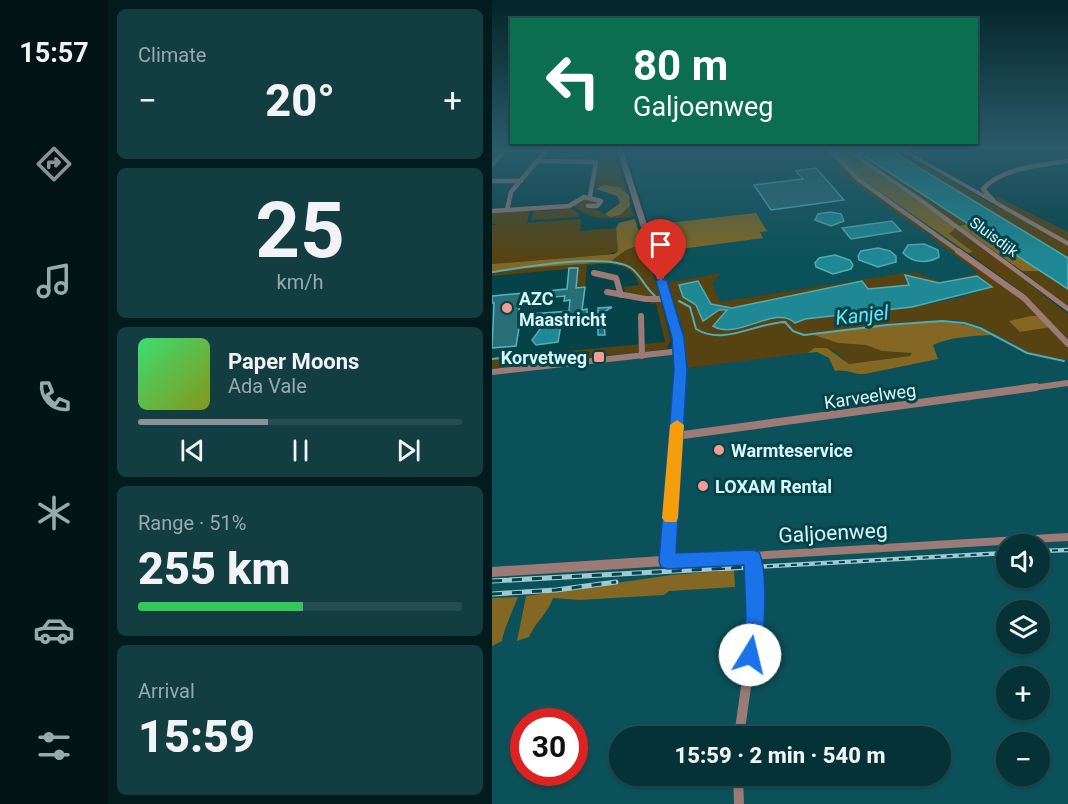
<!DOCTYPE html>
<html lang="en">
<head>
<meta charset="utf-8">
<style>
	:root { --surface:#043237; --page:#123e42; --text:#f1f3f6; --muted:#97aaad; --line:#254d52; --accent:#8c9099 }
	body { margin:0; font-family:Roboto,sans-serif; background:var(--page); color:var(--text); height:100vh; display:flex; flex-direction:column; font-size:22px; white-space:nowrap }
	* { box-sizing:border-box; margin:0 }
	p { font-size:20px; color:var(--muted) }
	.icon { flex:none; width:33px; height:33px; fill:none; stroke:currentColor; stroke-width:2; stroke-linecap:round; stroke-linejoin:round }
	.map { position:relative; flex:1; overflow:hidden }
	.details { display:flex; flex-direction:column; gap:9px; padding:9px; background:#021c1e; width:384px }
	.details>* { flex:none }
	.guide { position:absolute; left:18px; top:18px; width:468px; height:126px; border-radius:0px; box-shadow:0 2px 4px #0004,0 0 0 2px var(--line); background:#0b6e4f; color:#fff; overflow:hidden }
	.buttons { position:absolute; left:504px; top:534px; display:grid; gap:12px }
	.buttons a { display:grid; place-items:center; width:54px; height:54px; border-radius:50%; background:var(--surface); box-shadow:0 2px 4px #0004,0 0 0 2px var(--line); font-size:30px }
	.speed { position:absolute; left:18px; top:708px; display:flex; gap:12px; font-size:30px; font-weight:700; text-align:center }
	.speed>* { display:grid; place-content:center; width:78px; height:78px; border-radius:50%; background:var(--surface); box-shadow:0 2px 4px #0004,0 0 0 2px var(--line); line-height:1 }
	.speed .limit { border:9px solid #d22; background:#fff; color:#111 }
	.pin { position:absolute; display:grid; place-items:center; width:51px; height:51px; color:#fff; margin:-62px -26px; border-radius:50% 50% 50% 0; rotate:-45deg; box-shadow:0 0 6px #0007 }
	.pin .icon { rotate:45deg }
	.me { position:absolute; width:66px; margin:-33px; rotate:9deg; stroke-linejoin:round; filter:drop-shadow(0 0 4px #0008) }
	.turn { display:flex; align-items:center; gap:21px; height:126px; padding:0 24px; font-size:27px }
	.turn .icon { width:78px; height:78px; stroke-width:2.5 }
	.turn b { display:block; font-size:42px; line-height:51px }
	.big { font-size:45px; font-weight:800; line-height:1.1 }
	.details .card { flex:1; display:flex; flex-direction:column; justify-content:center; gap:9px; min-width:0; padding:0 21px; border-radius:9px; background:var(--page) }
	.details .dial { align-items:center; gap:0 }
	.dial b { font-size:78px; line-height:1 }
	.song { display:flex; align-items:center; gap:18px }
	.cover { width:72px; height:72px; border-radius:9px; background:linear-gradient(135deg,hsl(140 70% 55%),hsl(70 70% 35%)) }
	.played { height:6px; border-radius:3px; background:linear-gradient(90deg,var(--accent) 40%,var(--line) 40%) }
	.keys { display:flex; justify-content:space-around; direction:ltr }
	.heat { display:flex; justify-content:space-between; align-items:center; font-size:33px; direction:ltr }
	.charge { height:9px; border-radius:4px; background:linear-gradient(90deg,#34c759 51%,var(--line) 0) }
	.trip { position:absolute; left:117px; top:726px; width:342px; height:60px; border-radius:30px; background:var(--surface); box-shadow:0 2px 4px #0004,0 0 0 2px var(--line); font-weight:800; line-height:60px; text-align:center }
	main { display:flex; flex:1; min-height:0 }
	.menu { display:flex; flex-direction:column; width:108px; justify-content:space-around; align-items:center; background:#021416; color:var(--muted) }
	.menu .icon { width:42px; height:42px }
	.menu .selected { color:var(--accent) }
	.menu b { font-size:27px; color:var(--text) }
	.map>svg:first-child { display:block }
	.built { fill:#0b5159; fill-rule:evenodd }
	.green { fill:#574311; fill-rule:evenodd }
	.forest { fill:#836723 }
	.water { fill:#1e8995; stroke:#55aab4; stroke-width:1.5 }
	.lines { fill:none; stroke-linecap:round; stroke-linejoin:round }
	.stream { stroke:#55aab4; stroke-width:2 }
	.building { fill:#296e76; stroke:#52b7c4; stroke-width:1.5; fill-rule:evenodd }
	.minor-far3 { stroke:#9c7a76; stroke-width:4.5 }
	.minor-far2 { stroke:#9c7a76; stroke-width:6 }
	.minor-far1 { stroke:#9c7a76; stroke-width:8 }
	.minor { stroke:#9c7a76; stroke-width:10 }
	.tertiary { fill:#9c7a76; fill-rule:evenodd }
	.rail-far1-casing { stroke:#a0cacf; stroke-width:4.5 }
	.rail-casing { stroke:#a0cacf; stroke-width:5 }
	.rail-far1 { stroke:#064349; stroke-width:2; stroke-dasharray:6; stroke-linecap:butt }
	.rail { stroke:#064349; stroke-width:3; stroke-dasharray:10; stroke-linecap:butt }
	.route { fill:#1a73e8; stroke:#114b97; stroke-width:1.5 }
	.slow { fill:#f59e0b }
	.poi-dot { fill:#f59c93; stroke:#064349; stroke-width:2 }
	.labels { text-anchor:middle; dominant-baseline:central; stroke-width:6; stroke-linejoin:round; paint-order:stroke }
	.far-street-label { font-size:15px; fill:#d4f8fd; stroke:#064349 }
	.poi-label { font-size:18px; font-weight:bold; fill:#d4f8fd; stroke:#064349; text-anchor:start }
	.street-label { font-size:18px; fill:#d4f8fd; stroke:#064349 }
	.water-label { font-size:20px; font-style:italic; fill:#65e7f8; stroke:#064349 }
	.near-street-label { font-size:21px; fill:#d4f8fd; stroke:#064349 }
</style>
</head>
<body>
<main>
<nav class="menu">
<b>15:57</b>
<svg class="icon selected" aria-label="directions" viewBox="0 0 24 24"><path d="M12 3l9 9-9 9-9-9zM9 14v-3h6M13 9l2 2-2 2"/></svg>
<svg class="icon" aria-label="music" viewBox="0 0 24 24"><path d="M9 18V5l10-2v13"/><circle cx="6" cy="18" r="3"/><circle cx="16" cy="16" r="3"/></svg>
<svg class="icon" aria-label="phone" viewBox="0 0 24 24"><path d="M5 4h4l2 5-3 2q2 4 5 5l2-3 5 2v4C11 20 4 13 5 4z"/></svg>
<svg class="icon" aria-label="climate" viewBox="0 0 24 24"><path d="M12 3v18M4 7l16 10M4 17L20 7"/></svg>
<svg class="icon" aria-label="car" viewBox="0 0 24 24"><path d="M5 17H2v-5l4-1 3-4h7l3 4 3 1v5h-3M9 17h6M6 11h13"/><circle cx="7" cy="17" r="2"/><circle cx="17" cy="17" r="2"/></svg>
<svg class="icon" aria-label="filters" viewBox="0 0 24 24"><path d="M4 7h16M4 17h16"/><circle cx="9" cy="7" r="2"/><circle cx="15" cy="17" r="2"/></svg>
</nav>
<section class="details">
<div class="card"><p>Climate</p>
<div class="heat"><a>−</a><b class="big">20°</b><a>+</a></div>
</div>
<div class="card dial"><b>25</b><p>km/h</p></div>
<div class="card">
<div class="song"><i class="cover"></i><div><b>Paper Moons</b><p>Ada Vale</p></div></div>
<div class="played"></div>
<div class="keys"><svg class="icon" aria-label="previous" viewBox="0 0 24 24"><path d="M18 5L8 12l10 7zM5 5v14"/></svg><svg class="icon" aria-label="pause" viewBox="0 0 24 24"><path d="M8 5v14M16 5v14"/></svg><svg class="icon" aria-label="next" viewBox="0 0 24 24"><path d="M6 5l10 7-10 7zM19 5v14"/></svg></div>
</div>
<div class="card"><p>Range · 51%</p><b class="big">255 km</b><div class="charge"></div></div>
<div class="card"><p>Arrival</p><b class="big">15:59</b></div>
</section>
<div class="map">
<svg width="576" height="804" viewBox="0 0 576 804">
	<rect width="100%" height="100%" fill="#064349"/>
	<!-- built -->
	<path class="built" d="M162 147H330L367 178 527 292 576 344V804H0V371L192 353 187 324 134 150ZM514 544H548V578H514ZM514 610H548V644H514ZM514 676H548V710H514ZM32 722H82V772H32ZM128 736H448V776H128ZM514 742H548V776H514Z"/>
	<!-- green -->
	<path class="green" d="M63 147H116L124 152 135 193 127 187H104L103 178 110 154 55 153Z
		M352 147H358L476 224 467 226Z
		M393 147H401L506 208 490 193 505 197 576 232V258Z
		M341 168 352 169 439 230 433 233Z
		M92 198 107 201 105 204 94 206 95 209H103L118 217 134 211 138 206 142 216C128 219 106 220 92 213 87 211 86 207 80 206Z
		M79 208 88 214 86 217 39 220 42 209H48L49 211Z
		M38 209 35 223 85 219 89 220 88 231 124 228 126 251 118 254 0 264V225H6L0 223V212Z
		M465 227 576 314V340L528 291 476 253 480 252 456 234Z
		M437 236 449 237 521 290 576 347V360L541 355 486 325 464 320H442V322L346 330 323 335 346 343 374 345 390 351 420 353 418 356 357 364 343 351 322 348 316 353 196 368 192 333 176 283 229 273 220 283 228 302 413 273H425L449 282 487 273ZM414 276 447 283 482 276 500 287C438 311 368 311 302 321 276 307 247 340 221 326L235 310 207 312 204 305 191 297 187 285 206 281 219 304 240 308 370 281 376 289 417 285Z
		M151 244 168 296 164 298 133 292 132 287 147 285C141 261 115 263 95 265L93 287 84 288 85 268 0 276V271L118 262 134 250Z
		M530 271H549L576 289V308Z
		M161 301 169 302 179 341 174 349 0 369V358L173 342 164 303 157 304Z"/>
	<!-- forest -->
	<path class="forest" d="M337 147 342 150 350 149 465 227 457 234 481 252 476 253 368 178Z
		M112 185 127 187 137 195 138 206 128 215 118 217 113 214 128 203 125 196 104 189Z
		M264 213 275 231 268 232 271 238 166 252 158 225Z
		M143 219 151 244 134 250 118 262 0 271V264L122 254 126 251 124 228 127 223Z
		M476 224 549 271H530L467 226Z
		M539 316H548L559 327 528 332 517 321Z
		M442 322C462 322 480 324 499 335 480 336 458 337 441 345L446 359 373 374C362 375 355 369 343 371L337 358 325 352 316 353 322 348H335L357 364 418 356 420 353 390 351 374 345 346 343 322 335 346 330Z
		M242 570 243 587 177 591 172 595 87 600 61 598C55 615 44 621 37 637L25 641 34 596 179 575Z
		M26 597C22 607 11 632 10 641L0 646V598Z"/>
	<!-- water -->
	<path class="water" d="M358 147H393L576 258V289Z
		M338 212 349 214 352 221 339 226 323 220 326 214Z
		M400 221 409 231 359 239 350 228Z
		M432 244 446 250 447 257C435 264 421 263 411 253L416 245Z
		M386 248 398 251 404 256V262L386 267 367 260 366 256 369 251Z
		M343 255 358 260 361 265 359 269 341 274 324 267 323 263 327 258Z
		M413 275 447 283 485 276 500 287 420 307 313 319 303 323C284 304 245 341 221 326L235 310H227L211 321 204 305 191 297 187 285 206 281 219 304 240 308 370 281 376 289 417 285Z
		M69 325 66 342 44 345 40 340 49 328Z"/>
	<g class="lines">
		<!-- stream -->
		<path class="stream" d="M0 272C30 268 115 252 139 268 149 275 153 288 163 296
			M187 301 198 307 204 329C232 346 263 323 293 322L301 331 312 335 395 325 450 321 472 323 488 328 535 353 572 361
			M0 359 17 357"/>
	</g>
	<!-- building -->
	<path class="building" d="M324 168 352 200 279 210 262 185 311 179 304 171Z
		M77 268H86L84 288 93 287 90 310 95 309V317L69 319 68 324 27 328 24 346 0 348 2 303H0V296L75 289ZM73 296 72 301 78 300 77 311 26 315 29 300Z
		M120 307 107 315 114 320 112 321 113 335H106V308Z"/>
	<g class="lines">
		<!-- minor-far3 -->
		<path class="minor-far3" d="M335 147 367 180 468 252
			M0 149 54 151
			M46 161 104 162 98 196
			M0 165 14 149
			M0 181H29
			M501 200 491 189C509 168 550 165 576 161
			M15 210 19 192 57 147
			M0 211 77 206 92 197 109 201 105 206H96"/>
		<!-- minor-far2 -->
		<path class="minor-far2" d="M466 251 532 298 576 344
			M102 273 124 278 129 295
			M115 292 154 299H175
			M149 316 150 356
			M0 372 188 351
			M533 389 576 383"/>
		<!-- minor-far1 -->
		<path class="minor-far1" d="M184 436 544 387
			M261 557 262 569
			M175 561 576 537"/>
		<!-- minor -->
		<path class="minor" d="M247 736 264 617 262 567
			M246 776 247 804"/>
		<!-- tertiary -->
		<path class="tertiary" d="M124 147H130L187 324 192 351 181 561 179 564 175 566 0 577V567L170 556 184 351 179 324Z
			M348 147H354L432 200 576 306V312L428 202Z
			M402 147H408L576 241V246Z"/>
		<!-- rail-far1 casing -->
		<g class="rail-far1-casing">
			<path id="rail-far1" d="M548 551 576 550
				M227 569 514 553"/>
		</g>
		<!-- rail casing -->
		<g class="rail-casing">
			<path id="rail" d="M0 581 255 567
				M0 594 64 590 124 582"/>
		</g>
		<!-- rail-far1 -->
		<use href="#rail-far1" class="rail-far1"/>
		<!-- rail -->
		<use href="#rail" class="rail"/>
	</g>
	<!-- sky -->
	<linearGradient id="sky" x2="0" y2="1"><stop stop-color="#032528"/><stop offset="0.57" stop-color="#2a5b6a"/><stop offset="1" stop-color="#2a5b6a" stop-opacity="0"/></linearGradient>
	<rect width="576" height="260" fill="url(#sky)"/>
	<!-- route -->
	<path class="route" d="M169 278 175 281 192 338 195 369 184 553 261 550 267 552C276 571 274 642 265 662L258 664 251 662 248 655 254 617 252 565 175 569 169 567 167 561 182 369 180 338 164 281Z"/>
	<!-- slow -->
	<path class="slow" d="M185 420 192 425 186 518 184 522H173L170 518 178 425Z"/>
	<!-- markers -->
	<g class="poi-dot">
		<circle cx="15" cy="308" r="6"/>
		<rect x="101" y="351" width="12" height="12" rx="3"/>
		<circle cx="227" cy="450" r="6"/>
		<circle cx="211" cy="486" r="6"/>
	</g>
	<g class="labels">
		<!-- far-street labels -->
		<g class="far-street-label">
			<text transform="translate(502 237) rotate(36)">Sluisdijk</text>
		</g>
		<!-- poi labels -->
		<g class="poi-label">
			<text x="27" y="298">AZC<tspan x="27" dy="21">Maastricht</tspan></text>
			<text x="95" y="357" text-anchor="end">Korvetweg</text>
			<text x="239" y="450">Warmteservice</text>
			<text x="223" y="486">LOXAM Rental</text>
		</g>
		<!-- street labels -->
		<g class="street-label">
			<text transform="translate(378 396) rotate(-8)">Karveelweg</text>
		</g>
		<!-- water labels -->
		<g class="water-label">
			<text transform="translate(370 315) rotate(-6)">Kanjel</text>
		</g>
		<!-- near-street labels -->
		<g class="near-street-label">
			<text transform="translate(341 533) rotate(-3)">Galjoenweg</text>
		</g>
	</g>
</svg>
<div class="buttons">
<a><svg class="icon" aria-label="sound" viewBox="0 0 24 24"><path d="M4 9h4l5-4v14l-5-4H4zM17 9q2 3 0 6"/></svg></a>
<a><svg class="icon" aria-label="layers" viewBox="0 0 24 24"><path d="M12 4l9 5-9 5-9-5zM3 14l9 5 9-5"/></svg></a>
<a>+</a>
<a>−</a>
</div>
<div class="speed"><div class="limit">30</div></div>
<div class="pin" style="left:169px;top:281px;background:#d93025"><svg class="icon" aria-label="arrive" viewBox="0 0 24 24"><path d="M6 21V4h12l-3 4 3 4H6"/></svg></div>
<svg class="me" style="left:258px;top:655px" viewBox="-20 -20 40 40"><circle r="19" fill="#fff"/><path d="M0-13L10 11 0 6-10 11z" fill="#1a73e8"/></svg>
<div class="trip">15:59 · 2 min · 540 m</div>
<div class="guide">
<div class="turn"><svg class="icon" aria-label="left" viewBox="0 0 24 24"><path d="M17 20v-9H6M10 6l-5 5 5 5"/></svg><div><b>80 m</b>Galjoenweg</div></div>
</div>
</div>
</main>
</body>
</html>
